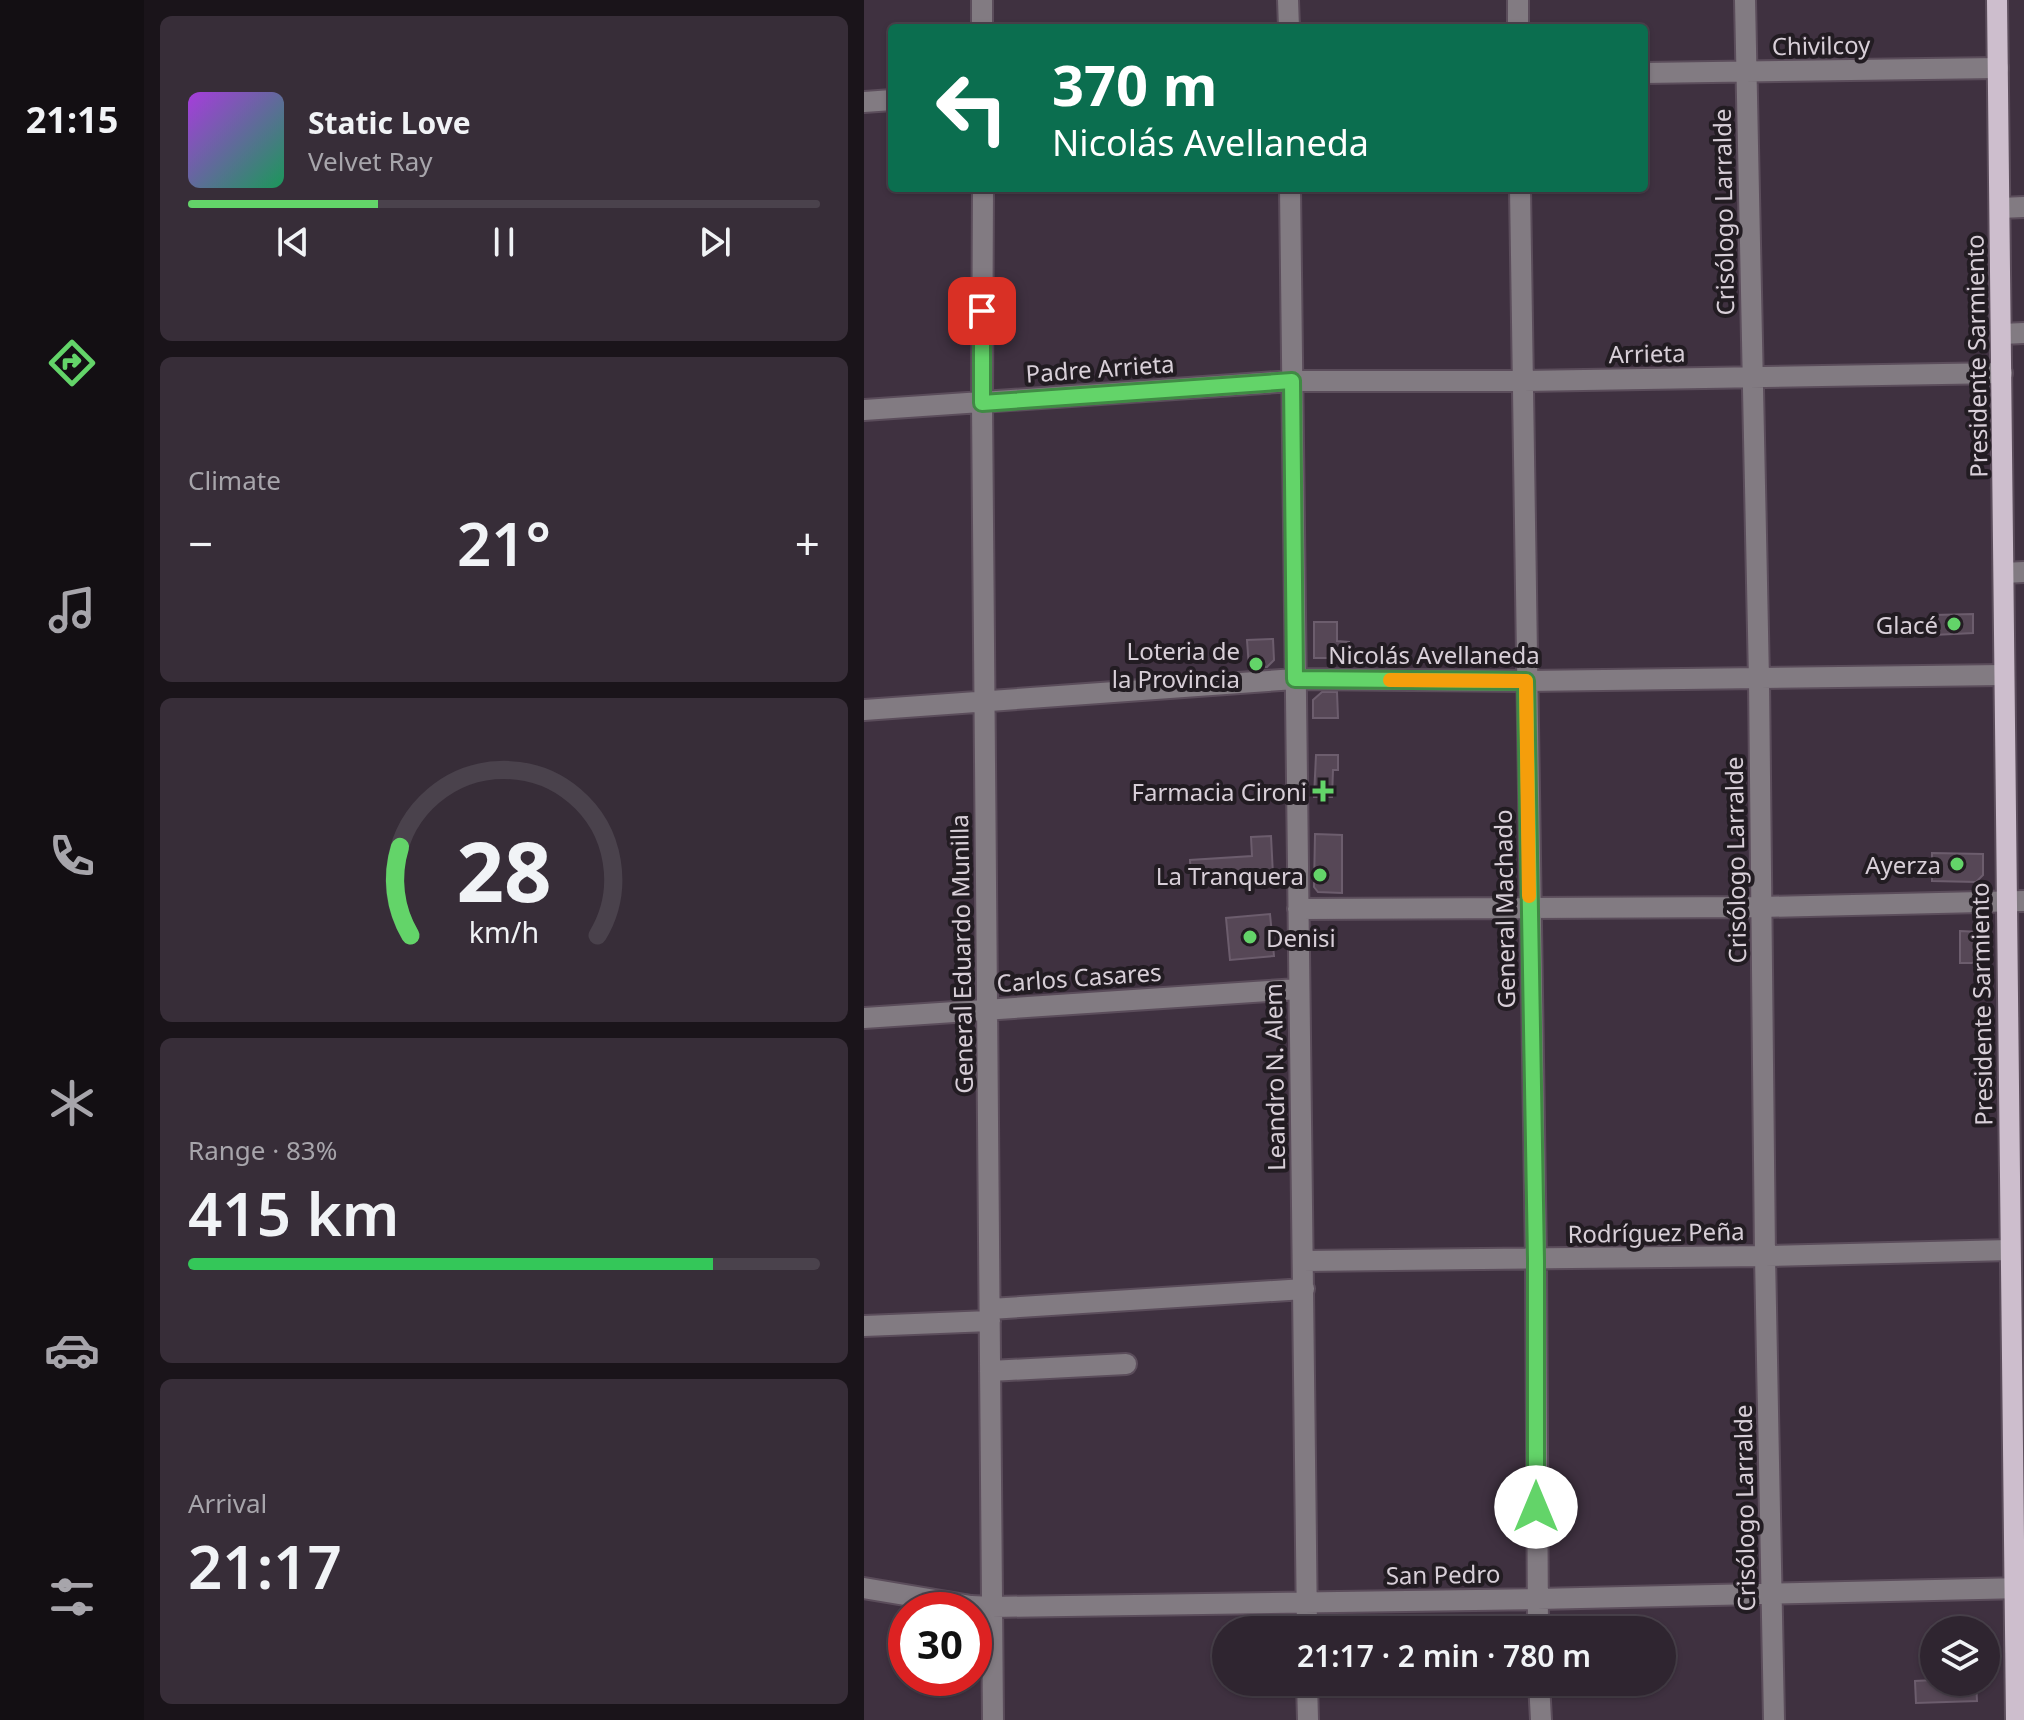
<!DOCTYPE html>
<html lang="en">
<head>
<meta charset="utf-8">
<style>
	:root { --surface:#2f2530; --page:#372d38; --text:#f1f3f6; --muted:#a7a5ab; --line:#4a424c; --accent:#63d469 }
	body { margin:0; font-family:"Noto Sans",sans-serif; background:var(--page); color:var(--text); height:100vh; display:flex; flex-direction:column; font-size:30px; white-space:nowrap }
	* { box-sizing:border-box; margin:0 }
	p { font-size:26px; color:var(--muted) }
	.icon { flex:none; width:44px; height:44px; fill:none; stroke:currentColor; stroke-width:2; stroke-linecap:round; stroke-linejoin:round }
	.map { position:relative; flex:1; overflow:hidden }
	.details { display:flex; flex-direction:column; gap:16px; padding:16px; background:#1a141a; width:720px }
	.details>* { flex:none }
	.hud { position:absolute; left:24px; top:24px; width:760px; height:168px; border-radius:8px; box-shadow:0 2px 6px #0004,0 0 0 2px var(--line); background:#0b6e4f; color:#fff; overflow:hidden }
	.buttons { position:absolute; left:1056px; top:1616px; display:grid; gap:16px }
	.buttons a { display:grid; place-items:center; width:80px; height:80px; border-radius:50%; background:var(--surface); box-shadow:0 2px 6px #0004,0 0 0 2px var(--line); font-size:40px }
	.speed { position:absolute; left:24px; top:1592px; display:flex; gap:16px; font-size:40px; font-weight:700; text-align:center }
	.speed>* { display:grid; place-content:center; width:104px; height:104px; border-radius:50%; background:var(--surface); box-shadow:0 2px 6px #0004,0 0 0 2px var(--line); line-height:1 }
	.speed .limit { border:12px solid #d22; background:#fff; color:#111 }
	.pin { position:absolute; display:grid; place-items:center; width:68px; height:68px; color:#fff; margin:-34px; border-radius:16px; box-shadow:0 4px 12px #0006 }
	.me { position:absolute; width:88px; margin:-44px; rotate:0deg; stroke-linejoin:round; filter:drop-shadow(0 0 6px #0008) }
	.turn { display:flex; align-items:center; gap:28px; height:168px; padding:0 32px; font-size:36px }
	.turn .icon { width:104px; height:104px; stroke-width:2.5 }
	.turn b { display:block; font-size:56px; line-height:68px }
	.big { font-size:60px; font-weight:600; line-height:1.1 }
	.details .card { flex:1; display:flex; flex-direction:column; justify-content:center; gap:12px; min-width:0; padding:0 28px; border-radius:12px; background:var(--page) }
	.details .dial { align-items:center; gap:0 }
	.dial svg { height:208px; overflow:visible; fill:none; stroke:var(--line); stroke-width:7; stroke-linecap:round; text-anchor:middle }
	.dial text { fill:var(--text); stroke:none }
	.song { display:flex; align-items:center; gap:24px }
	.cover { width:96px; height:96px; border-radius:12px; background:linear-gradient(135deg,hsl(280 70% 55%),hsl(150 70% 35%)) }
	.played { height:8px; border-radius:4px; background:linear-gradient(90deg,var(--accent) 30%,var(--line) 30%) }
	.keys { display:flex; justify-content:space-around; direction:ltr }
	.heat { display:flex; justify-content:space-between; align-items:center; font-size:44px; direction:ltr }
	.charge { height:12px; border-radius:6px; background:linear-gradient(90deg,#34c759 83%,var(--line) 0) }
	.trip { position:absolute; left:348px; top:1616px; width:464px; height:80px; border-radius:40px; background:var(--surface); box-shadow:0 2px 6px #0004,0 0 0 2px var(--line); font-weight:600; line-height:80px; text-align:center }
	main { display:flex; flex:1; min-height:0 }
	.menu { display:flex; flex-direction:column; width:144px; justify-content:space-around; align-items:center; background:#130f13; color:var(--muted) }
	.menu .icon { width:56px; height:56px }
	.menu .selected { color:var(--accent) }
	.menu b { font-size:36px; color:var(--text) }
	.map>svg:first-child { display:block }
	.building { fill:#564756; stroke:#6c5d6d; stroke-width:2 }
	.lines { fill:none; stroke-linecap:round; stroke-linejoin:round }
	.minor-casing { stroke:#5b4d5b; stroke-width:24 }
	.major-casing { stroke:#5b4d5b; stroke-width:24 }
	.minor { stroke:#827b82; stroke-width:20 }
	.major { stroke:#cdbecd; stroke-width:20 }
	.route-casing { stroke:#408a44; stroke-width:20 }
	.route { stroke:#63d469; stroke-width:14 }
	.slow { stroke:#f59e0b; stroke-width:14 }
	.poi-dot { fill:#63d469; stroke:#221c22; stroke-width:3 }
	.labels { text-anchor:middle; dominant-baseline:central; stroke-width:8; stroke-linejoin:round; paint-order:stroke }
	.street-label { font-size:24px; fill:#d8cfd8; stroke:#221c22 }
	.poi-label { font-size:24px; fill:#d8cfd8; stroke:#221c22; text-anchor:end }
</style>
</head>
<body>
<main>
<nav class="menu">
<b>21:15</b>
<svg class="icon selected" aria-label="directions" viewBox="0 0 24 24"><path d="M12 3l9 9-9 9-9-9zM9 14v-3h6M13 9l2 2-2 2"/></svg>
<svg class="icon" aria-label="music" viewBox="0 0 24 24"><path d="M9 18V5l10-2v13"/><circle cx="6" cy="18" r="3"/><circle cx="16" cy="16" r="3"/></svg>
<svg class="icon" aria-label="phone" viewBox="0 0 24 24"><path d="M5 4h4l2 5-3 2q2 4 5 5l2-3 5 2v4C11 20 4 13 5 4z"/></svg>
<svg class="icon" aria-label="climate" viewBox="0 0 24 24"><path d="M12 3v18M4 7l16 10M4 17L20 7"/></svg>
<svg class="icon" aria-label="car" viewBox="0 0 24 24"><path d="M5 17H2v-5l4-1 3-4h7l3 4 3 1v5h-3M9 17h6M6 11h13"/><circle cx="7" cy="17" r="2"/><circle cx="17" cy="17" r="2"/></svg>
<svg class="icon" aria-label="filters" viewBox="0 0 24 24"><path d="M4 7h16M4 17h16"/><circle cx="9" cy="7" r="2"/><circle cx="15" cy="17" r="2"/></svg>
</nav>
<section class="details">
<div class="card">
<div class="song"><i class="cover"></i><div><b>Static Love</b><p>Velvet Ray</p></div></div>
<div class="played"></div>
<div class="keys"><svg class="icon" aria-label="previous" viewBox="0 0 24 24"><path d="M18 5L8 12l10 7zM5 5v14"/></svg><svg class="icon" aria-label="pause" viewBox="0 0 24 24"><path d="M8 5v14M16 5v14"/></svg><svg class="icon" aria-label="next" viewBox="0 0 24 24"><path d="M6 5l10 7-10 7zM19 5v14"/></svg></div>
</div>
<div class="card"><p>Climate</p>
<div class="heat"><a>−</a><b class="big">21°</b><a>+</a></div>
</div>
<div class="card dial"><svg viewBox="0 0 100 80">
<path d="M14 69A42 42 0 1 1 86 69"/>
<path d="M14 69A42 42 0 0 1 10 35" stroke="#63d469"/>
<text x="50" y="56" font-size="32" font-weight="700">28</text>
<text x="50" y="72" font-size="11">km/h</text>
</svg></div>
<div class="card"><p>Range · 83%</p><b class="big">415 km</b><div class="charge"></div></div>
<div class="card"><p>Arrival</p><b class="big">21:17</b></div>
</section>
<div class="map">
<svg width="1160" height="1720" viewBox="0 0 1160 1720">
	<rect width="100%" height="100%" fill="#3f3140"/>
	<!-- building -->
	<path class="building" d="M1109 614V633L1070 635V615Z
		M450 622H473V641L485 642 484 658H450Z
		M409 639 410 660 403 667 385 668 383 640Z
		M458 692H473L474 718H449V700Z
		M452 755H474V770H469L468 797H450Z
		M451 834 478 835V893L454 892 450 887Z
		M407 836 409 875 327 880 326 860 388 856 387 837Z
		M1068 853 1119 854V875L1112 882 1068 881Z
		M406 914 410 956 366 960 362 918Z
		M1096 931 1116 932 1115 963H1096Z
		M1070 1680 1112 1682 1113 1701 1052 1703 1051 1681Z"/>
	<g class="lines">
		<!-- minor casing -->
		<g class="minor-casing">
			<path id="minor" d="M118 0V28
				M424 0 425 28
				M654 0V28
				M881 0 895 680 901 1256 910 1720
				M780 73 1134 68
				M0 102 28 100
				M119 188 118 403 129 1720
				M426 188 443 1630
				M656 188 672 1260 674 1630
				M1136 208 1160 207
				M1138 334 1160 333
				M0 410 428 381H658L1138 373
				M1140 573 1160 572
				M0 710 431 679 662 681 1140 675
				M434 909 898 907 1160 901
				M0 1018 434 989
				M439 1261 901 1256 1146 1250
				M126 1309 440 1289
				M0 1326 126 1321
				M126 1371 262 1364
				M0 1588 107 1606 128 1607 673 1599 1160 1588
				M443 1682 444 1720
				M675 1682 677 1720"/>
		</g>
		<!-- major casing -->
		<g class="major-casing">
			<path id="major" d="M1133 0 1152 1720"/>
		</g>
		<!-- minor -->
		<use href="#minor" class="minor"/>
		<!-- major -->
		<use href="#major" class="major"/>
	</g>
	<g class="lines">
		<!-- route casing -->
		<g class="route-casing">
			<path id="route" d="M118 311V403L428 381 431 679 662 681 672 1260V1507"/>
		</g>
		<!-- route -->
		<use href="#route" class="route"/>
		<!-- slow -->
		<path class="slow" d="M526 680 662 681 665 896"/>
	</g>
	<!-- markers -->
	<g class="poi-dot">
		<circle cx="1090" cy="624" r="8"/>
		<circle cx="392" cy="664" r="8"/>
		<path d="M455 779h8v8h8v8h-8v8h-8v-8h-8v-8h8z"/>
		<circle cx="1093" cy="864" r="8"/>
		<circle cx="456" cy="875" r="8"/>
		<circle cx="386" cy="937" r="8"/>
	</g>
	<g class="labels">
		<!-- street labels -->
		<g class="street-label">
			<text transform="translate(957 45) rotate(-1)">Chivilcoy</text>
			<text transform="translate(859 212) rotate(-91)">Crisólogo Larralde</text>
			<text transform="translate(783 353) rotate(-1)">Arrieta</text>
			<text transform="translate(1112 356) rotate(-91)">Presidente Sarmiento</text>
			<text transform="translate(236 368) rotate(-4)">Padre Arrieta</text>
			<text x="570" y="654">Nicolás Avellaneda</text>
			<text transform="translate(871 860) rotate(-91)">Crisólogo Larralde</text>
			<text transform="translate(640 909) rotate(-91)">General Machado</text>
			<text transform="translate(97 954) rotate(-91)">General Eduardo Munilla</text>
			<text transform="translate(215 977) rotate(-4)">Carlos Casares</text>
			<text transform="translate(1117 1004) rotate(-91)">Presidente Sarmiento</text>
			<text transform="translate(410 1077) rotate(-91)">Leandro N. Alem</text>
			<text transform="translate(792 1232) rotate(-1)">Rodríguez Peña</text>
			<text transform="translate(880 1508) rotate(-91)">Crisólogo Larralde</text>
			<text transform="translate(579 1574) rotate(-1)">San Pedro</text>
		</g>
		<!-- poi labels -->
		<g class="poi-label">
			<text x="1074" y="624">Glacé</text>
			<text x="376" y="650">Loteria de<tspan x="376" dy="28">la Provincia</tspan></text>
			<text x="443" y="791">Farmacia Cironi</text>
			<text x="1077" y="864">Ayerza</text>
			<text x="440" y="875">La Tranquera</text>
			<text x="402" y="937" text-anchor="start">Denisi</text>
		</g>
	</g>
</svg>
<div class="buttons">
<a><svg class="icon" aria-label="layers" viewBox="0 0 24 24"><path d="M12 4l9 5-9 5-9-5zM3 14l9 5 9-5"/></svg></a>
</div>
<div class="speed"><div class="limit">30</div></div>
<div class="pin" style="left:118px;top:311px;background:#d93025"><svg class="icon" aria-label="arrive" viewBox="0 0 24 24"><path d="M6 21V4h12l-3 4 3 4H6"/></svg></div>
<svg class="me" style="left:672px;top:1507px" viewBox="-20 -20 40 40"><circle r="19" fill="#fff"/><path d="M0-13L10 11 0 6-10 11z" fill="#63d469"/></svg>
<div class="trip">21:17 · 2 min · 780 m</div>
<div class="hud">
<div class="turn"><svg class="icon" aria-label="left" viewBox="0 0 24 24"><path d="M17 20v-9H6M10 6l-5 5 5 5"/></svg><div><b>370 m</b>Nicolás Avellaneda</div></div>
</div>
</div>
</main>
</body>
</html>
